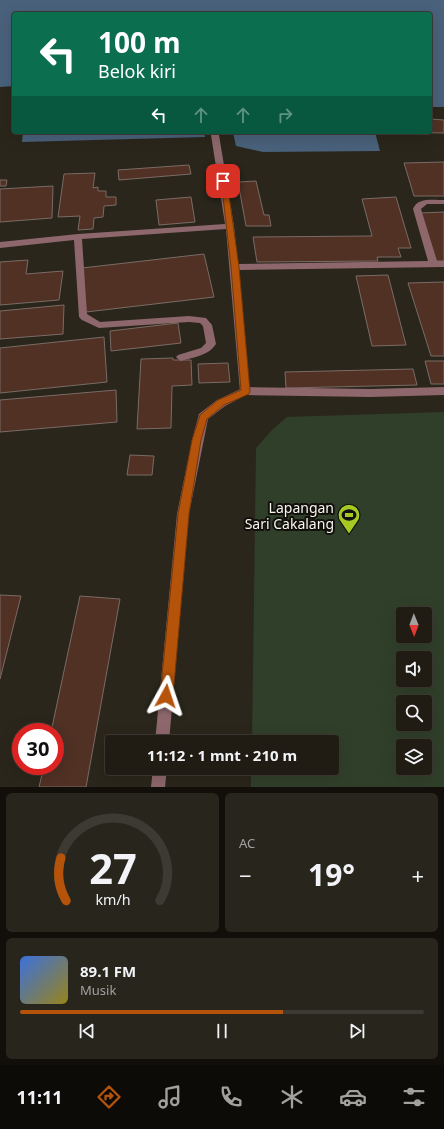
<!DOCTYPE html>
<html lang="id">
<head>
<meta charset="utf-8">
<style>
	:root { --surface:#201c14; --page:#28251d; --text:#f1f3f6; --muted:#a2a1a0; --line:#3d3a34; --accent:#b45309 }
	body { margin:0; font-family:"Noto Sans",sans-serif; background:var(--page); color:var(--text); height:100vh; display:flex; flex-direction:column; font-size:15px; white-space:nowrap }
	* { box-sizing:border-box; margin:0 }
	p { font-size:13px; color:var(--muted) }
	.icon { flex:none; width:22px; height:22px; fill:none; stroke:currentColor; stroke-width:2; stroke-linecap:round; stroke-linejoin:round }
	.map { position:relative; height:787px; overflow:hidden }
	.sheet { display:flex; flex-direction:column; gap:6px; padding:6px; background:#120f0b; flex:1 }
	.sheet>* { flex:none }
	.guide { position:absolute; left:12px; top:12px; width:420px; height:122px; border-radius:4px; box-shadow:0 4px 16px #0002,0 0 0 1px var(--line); background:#0b6e4f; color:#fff; overflow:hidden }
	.needle { width:26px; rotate:179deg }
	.fabs { position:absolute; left:396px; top:607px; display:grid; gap:8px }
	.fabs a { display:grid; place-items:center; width:36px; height:36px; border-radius:4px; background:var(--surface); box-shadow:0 4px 16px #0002,0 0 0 1px var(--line); font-size:20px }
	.speed { position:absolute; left:12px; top:723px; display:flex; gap:8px; font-size:20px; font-weight:700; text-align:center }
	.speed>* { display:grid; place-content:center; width:52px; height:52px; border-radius:50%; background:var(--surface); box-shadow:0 4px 16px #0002,0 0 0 1px var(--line); line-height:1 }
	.speed .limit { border:6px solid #d22; background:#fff; color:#111 }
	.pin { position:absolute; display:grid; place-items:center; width:34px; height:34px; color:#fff; margin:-17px; border-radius:8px; box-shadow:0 2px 6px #0006 }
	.me { position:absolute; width:44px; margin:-22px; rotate:5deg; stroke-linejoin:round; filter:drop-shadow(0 0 3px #0008) }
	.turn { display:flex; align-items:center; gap:14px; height:84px; padding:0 20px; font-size:18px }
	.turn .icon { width:52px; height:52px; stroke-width:2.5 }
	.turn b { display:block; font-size:28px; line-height:34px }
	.lanes { display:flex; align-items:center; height:38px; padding:0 20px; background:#0003; justify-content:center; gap:20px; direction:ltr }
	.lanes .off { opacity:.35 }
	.big { font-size:30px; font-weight:700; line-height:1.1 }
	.sheet .card { flex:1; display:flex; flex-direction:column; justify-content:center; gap:6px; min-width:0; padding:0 14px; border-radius:6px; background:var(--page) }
	.sheet .dial { align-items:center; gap:0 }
	.dial svg { height:104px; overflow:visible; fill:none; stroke:var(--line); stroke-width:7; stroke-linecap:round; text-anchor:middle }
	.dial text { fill:var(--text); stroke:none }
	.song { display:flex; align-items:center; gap:12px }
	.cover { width:48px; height:48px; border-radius:6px; background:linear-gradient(135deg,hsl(220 70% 55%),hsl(50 70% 35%)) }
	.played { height:4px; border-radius:2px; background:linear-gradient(90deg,var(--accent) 65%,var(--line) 65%) }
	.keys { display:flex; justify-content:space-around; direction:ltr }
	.heat { display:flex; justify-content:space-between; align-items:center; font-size:22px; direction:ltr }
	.sheet .tiles { flex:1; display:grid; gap:6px; grid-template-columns:1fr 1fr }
	.card:last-child { grid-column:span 2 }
	.trip { position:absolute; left:105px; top:735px; width:234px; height:40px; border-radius:4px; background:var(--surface); box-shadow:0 4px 16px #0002,0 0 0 1px var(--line); font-weight:700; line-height:40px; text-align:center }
	.menu { display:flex; height:64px; justify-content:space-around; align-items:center; background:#0d0b08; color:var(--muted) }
	.menu .icon { width:28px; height:28px }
	.menu .selected { color:var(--accent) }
	.menu b { font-size:18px; color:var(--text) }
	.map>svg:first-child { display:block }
	.green { fill:#303f2a; fill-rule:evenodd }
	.water { fill:#49617b }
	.building { fill:#503124; stroke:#7a6b66 }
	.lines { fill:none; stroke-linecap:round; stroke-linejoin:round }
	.lane { fill:#8d676c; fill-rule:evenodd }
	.street { fill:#8d676c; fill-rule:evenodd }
	.route { fill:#b45309; stroke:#753606 }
	.labels { text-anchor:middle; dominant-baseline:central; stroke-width:4; stroke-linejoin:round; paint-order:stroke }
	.poi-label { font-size:14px; fill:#f7f5ed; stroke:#110f0a; text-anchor:end }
</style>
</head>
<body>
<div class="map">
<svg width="444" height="787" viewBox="0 0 444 787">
	<rect width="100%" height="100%" fill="#2a261b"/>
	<!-- green -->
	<path class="green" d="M444 412V787H251V768H332V742H252L256 448 273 429 287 417ZM403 614H425V636H403ZM403 658H425V680H403ZM403 702H425V724H403ZM403 746H425V768H403Z"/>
	<!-- water -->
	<path class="water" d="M0 0H444V107H430V14H14V86L0 87Z
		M23 132H204L205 137 22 142Z
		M233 132H375L380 151 263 152 236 146Z"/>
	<!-- building -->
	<path class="building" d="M430 119 444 120V133L378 132H430Z
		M444 162V196H414L404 163Z
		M189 165 191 174 119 180 118 170Z
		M95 173 93 188 98 187V191H106V197H116V205L104 206 103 217 94 218 93 229 78 230 80 216 58 217 64 174Z
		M0 180H7L6 186H0Z
		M256 181 264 215H269L271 226H246L238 182Z
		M53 186 52 218 0 222V189Z
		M191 197 195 222 159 225 156 200Z
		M396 197 411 248H398L401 257H377L378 261 257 262 253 237 372 236 362 199Z
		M444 212V261H436L421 213Z
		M204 254 214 297 86 312 82 268Z
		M28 260 26 274 63 271 59 300 0 305V262Z
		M388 275 406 345 372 346 356 276Z
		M444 282V356H431L408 283Z
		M64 305 63 334 0 339V311Z
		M178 323 181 343 111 351 110 331Z
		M104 337 107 382 0 393V348Z
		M173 358V360H191L192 385 172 386 171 428 137 429 141 359Z
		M425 361H444V384H431Z
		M228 363 230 382 199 383 198 364Z
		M413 369 417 385 286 388 285 372Z
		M116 390 117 422 0 432V400Z
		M130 455 154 456 152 475H127Z
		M0 595 21 596 0 679Z
		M80 596 120 599 86 787H39L44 766H55V732H51Z"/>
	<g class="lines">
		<!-- lane -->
		<path class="lane" d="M212 133H218L219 135 234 226 238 264 428 261 413 209C417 197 434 200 444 200V204H427L421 209 437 261H444V267L239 270 250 391 249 394H241L240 391 226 229 82 239 87 314 100 322 189 316 206 318 212 325 216 344C208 356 194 357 181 361L178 359 176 357 178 355 201 348 206 343 203 326 200 323 189 322 99 328 82 320 79 317 74 240 0 248V242L78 234 225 224 211 135Z"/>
		<!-- street -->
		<path class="street" d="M245 387 371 389 444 387V395L371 397 246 395 225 406 208 419 189 514 169 742H155L177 514 192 440 199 414 217 400Z
			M153 768H167L165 787H151Z"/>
	</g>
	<!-- route -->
	<path class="route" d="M221 179 227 181 239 267 250 391 249 394 224 405 207 419 201 440 189 514 173 696 171 701 166 702 162 701 160 696 178 514 192 440 200 415 218 400 241 390 231 267Z"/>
	<!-- icons -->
	<defs>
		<g id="stadium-pin" transform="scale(1.15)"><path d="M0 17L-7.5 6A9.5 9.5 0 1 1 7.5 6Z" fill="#a5c823" stroke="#110f0a"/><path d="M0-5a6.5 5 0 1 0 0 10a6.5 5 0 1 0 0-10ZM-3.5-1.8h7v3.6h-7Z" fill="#111"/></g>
	</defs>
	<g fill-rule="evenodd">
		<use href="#stadium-pin" x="349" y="515"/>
	</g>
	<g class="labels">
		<!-- poi labels -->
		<g class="poi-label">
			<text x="334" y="507">Lapangan<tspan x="334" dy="16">Sari Cakalang</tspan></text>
		</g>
	</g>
</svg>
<div class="fabs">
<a><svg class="needle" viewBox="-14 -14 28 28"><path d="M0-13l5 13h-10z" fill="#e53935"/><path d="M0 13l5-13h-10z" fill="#a2a1a0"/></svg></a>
<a><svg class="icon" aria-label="sound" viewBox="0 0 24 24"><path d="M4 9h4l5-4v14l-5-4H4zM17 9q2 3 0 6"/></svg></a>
<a><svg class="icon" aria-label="search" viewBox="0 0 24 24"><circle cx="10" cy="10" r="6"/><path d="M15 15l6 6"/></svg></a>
<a><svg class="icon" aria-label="layers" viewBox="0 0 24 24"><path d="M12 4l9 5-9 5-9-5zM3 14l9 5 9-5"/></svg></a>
</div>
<div class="speed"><div class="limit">30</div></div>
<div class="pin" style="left:223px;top:181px;background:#d93025"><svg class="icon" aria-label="arrive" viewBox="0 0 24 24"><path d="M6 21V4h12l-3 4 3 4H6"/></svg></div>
<svg class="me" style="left:166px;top:696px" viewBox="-20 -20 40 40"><path d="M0-17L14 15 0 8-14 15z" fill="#b45309" stroke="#fff" stroke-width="4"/></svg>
<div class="trip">11:12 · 1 mnt · 210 m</div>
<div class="guide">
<div class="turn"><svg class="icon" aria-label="left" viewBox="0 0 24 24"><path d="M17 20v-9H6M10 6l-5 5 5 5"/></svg><div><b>100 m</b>Belok kiri</div></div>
<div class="lanes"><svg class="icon" aria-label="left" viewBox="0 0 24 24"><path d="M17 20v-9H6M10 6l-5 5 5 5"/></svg><svg class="icon off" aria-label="ahead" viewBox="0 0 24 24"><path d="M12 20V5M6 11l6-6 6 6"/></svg><svg class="icon off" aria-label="ahead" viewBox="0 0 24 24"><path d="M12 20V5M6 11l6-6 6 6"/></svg><svg class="icon off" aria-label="right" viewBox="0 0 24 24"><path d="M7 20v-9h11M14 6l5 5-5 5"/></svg></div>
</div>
</div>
<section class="sheet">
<div class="tiles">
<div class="card dial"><svg viewBox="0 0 100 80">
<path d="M14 69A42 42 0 1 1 86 69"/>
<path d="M14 69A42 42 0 0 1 10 36" stroke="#b45309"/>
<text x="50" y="56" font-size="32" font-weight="700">27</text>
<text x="50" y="72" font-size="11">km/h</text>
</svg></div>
<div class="card"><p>AC</p>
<div class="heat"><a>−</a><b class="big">19°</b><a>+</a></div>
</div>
<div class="card">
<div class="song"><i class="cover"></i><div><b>89.1 FM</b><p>Musik</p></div></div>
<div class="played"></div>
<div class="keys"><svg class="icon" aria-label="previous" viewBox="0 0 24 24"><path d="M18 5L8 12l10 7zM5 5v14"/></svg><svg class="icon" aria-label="pause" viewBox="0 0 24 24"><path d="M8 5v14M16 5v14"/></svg><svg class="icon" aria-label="next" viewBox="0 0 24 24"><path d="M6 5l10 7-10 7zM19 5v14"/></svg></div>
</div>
</div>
</section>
<nav class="menu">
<b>11:11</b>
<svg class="icon selected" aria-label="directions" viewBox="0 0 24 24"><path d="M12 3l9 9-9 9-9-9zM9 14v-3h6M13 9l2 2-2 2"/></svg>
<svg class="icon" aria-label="music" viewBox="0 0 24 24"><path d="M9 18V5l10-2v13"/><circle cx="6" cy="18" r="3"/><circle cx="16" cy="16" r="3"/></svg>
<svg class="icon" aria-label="phone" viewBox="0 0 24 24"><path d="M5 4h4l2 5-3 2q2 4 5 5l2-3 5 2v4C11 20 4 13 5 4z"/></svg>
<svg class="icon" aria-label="climate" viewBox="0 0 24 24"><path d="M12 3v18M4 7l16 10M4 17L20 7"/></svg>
<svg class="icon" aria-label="car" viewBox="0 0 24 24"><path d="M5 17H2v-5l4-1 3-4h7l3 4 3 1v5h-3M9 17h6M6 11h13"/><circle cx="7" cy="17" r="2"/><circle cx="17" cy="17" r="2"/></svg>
<svg class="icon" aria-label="filters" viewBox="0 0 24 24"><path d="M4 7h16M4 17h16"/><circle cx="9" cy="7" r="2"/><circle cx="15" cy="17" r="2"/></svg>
</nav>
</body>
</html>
